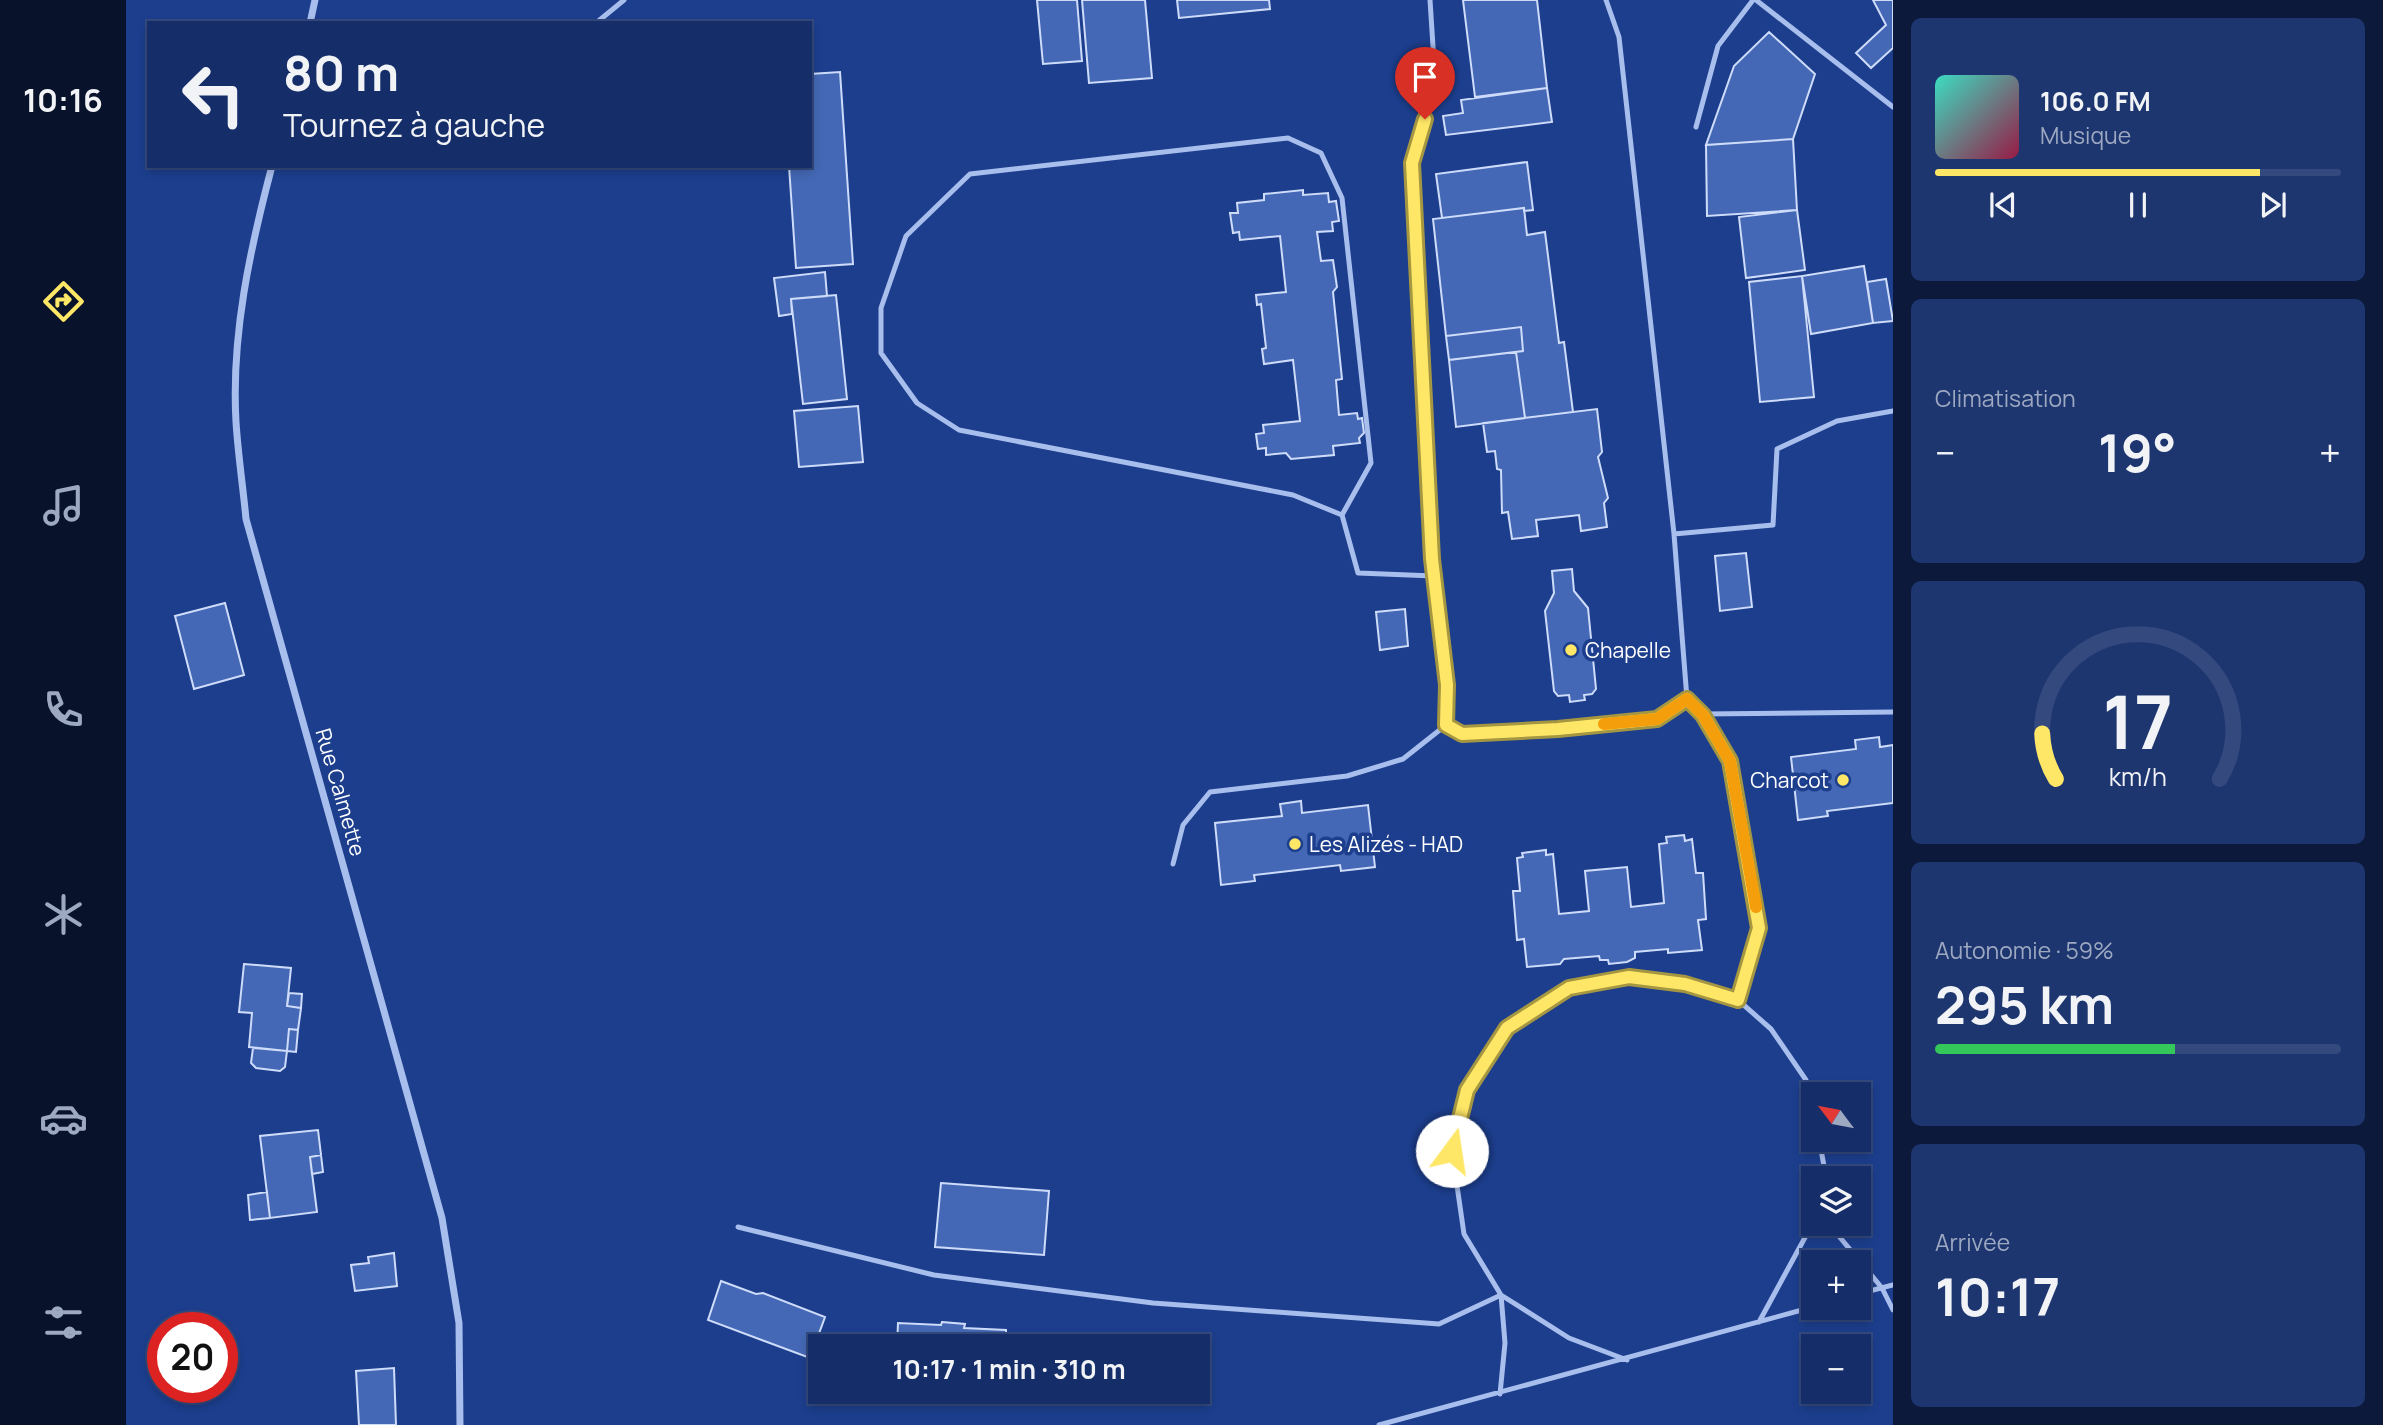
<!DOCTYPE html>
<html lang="fr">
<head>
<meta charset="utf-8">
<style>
	:root { --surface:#152e6a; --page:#1e3670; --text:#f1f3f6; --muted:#9da8c1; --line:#344a7e; --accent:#fee666 }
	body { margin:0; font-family:Manrope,sans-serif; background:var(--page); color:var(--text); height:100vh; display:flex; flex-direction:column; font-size:26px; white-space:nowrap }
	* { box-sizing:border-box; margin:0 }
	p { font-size:23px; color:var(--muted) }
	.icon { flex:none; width:38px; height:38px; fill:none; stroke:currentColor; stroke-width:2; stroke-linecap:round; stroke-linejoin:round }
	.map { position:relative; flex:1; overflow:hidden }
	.panel { display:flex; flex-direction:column; gap:18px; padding:18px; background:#0c193a; width:490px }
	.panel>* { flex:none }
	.hud { position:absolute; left:21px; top:21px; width:665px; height:147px; border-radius:0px; box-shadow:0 4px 10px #0003,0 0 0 2px var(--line); background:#152e6a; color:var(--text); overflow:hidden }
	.needle { width:46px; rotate:302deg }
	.tools { position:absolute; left:1675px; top:1082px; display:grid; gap:14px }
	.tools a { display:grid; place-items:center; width:70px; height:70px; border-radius:0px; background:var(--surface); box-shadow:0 4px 10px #0003,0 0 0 2px var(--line); font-size:35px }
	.speed { position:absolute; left:21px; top:1312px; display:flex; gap:14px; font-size:35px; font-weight:700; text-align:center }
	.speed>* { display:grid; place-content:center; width:91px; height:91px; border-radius:50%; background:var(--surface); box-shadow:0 4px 10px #0003,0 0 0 2px var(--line); line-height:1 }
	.speed .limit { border:10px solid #d22; background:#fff; color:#111 }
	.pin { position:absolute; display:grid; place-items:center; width:60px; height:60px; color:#fff; margin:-72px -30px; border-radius:50% 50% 50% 0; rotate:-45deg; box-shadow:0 0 7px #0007 }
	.pin .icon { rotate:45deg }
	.me { position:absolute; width:77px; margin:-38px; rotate:14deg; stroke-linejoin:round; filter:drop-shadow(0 0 5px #0008) }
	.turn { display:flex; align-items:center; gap:24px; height:147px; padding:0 21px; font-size:32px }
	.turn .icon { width:91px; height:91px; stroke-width:2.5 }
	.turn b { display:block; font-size:49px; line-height:60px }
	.big { font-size:52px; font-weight:700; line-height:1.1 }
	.panel .widget { flex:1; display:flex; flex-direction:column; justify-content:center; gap:10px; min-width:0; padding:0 24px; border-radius:10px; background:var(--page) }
	.panel .dial { align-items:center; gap:0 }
	.dial svg { height:182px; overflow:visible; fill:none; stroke:var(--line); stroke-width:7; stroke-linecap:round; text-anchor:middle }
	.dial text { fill:var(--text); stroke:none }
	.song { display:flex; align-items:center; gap:21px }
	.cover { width:84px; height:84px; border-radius:10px; background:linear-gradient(135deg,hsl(170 70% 55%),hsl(340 70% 35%)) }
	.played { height:7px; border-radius:4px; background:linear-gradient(90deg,var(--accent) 80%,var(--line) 80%) }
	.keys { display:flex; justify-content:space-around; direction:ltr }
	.heat { display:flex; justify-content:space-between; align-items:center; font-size:38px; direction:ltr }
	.charge { height:10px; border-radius:5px; background:linear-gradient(90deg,#34c759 59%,var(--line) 0) }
	.trip { position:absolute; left:682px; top:1334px; width:402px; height:70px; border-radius:0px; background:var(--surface); box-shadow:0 4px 10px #0003,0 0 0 2px var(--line); font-weight:700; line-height:70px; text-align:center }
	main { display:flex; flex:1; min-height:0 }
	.dock { display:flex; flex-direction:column; width:126px; justify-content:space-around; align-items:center; background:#08122a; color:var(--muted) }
	.dock .icon { width:49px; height:49px }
	.dock .active { color:var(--accent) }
	.dock b { font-size:32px; color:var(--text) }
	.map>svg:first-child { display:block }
	.building { fill:#4468b5; stroke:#cedcfa; stroke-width:2 }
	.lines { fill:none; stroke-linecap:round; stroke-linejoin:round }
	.service { stroke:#a8beed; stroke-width:5 }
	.minor { stroke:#a8beed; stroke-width:7 }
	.route-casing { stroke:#a59642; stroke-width:18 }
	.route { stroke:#fee666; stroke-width:12 }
	.slow { stroke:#f59e0b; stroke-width:12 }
	.poi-dot { fill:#fee666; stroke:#1c3e8d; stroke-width:2.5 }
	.labels { text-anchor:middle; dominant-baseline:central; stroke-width:7; stroke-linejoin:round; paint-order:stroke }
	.poi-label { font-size:21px; fill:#fff; stroke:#1c3e8d; text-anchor:start }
	.street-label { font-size:21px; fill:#fff; stroke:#1c3e8d }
</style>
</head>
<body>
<main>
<nav class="dock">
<b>10:16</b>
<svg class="icon active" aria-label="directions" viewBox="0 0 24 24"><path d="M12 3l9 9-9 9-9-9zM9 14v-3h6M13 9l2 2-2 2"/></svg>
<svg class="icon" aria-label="music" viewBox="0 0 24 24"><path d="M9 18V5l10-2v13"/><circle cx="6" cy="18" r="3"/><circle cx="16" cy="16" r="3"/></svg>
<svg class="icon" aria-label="phone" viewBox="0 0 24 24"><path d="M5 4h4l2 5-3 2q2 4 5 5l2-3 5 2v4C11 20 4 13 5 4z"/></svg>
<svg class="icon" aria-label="climate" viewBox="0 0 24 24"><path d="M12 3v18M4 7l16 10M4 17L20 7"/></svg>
<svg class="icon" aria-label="car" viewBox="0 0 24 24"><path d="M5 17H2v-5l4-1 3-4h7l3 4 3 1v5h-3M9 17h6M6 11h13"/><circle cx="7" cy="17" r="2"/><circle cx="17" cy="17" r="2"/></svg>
<svg class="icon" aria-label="filters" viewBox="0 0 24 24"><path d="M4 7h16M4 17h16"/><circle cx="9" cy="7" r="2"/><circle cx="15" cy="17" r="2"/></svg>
</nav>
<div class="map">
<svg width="1767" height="1425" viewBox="0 0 1767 1425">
	<rect width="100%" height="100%" fill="#1c3e8d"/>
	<!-- building -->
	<path class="building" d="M911 0H951L956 61 917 64Z
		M956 0H1019L1026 78 963 83Z
		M1051 0H1143L1144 9 1053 18Z
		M1337 0H1411L1421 88 1349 97Z
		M1747 0H1767V48L1745 68 1730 53 1760 25Z
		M1643 32 1689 74 1667 139 1580 145 1608 66Z
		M714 72 727 264 670 268 663 166H684V74Z
		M1421 88 1426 122 1320 135 1317 116 1337 113 1335 100Z
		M1667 139 1671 210 1581 216 1580 145Z
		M1401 162 1407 210 1398 211V208L1316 218 1310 174Z
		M1177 190V195L1202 193 1203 202 1210 201 1213 221 1206 222 1207 231 1191 232 1195 261 1207 260 1211 287 1207 292 1216 379 1210 380 1213 415 1231 413 1232 419 1236 418 1238 433 1233 438 1234 443 1207 446 1208 455 1165 459 1160 453 1140 455V448L1132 449 1130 434 1138 433 1137 425 1174 421 1167 360 1138 364 1136 349 1140 348 1135 304 1131 305 1130 295 1160 292 1154 236 1114 240 1113 232 1107 233 1104 213H1112L1111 203 1138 200V194Z
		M1398 208 1401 235 1419 232 1433 343 1438 342 1447 412 1399 418 1390 352 1397 351 1395 327 1320 336 1307 219Z
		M1671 210 1679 270 1620 278 1613 217Z
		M1738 266 1747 323 1685 334 1676 276Z
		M699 272 701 296 665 299 666 314 653 316 648 278Z
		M1676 276 1688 397 1634 402 1623 282Z
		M1760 279 1767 321 1747 323 1741 282Z
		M710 295 721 399 677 404 665 299Z
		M1395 327 1397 351 1323 360 1320 336Z
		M1390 352 1399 418 1330 427 1323 360Z
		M732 406 737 462 673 467 668 411Z
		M1471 409 1476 452 1472 457 1482 498 1478 503 1481 527 1455 531 1453 515 1410 520 1412 536 1386 539 1382 512 1376 513 1375 470 1371 469 1369 451 1361 452 1357 423Z
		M1620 553 1626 607 1594 611 1589 556Z
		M1446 569 1448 591 1462 608 1470 689 1466 694 1458 695 1459 700 1444 702 1443 695 1432 696 1428 691 1419 611 1428 593 1426 571Z
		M99 603 118 675 68 689 49 616Z
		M1279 609 1282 646 1254 650 1250 612Z
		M1753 737 1754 747 1767 745V803L1701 811 1702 816 1672 820 1665 757 1730 749 1729 740Z
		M1175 801 1176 813 1242 805 1249 867 1215 871 1214 865 1128 875 1129 881 1095 885 1089 823 1156 816 1154 804Z
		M1558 835 1559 841 1566 839 1570 873H1577L1580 919 1572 920 1576 950 1542 953V949L1509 952V958L1501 962 1483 964 1482 960H1474L1473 956 1438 959 1434 964 1401 967 1398 939 1391 940 1387 891H1394L1391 858 1397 857 1396 853 1420 850V855L1427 854 1433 914 1463 911 1459 871 1501 867 1505 907 1538 903 1533 844 1541 843 1540 837Z
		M118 964 165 968 161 1006 175 1008 172 1030 163 1029 161 1051 123 1047 126 1013 113 1012Z
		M163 993 176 994 175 1008 161 1006Z
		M163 1029 172 1030 170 1052 161 1051Z
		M127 1048 161 1051 159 1067 154 1071 130 1068 125 1063Z
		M192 1130 195 1155 184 1157 191 1212 144 1218 134 1136Z
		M195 1155 197 1172 186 1174 184 1157Z
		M815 1183 923 1191 918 1255 809 1247Z
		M141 1192 144 1218 124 1220 122 1195Z
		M268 1253 271 1286 229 1291 225 1265 243 1263 242 1257Z
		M595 1281 630 1294 637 1293 699 1317 684 1358 582 1320Z
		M816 1322 839 1324 838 1328 880 1330V1346H771L772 1323 815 1325Z
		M268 1368 270 1425H233L230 1371Z"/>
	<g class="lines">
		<!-- service -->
		<path class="service" d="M1480 0 1493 37 1548 534 1561 699 1577 714 1603 761 1633 928 1612 1000
			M1630 0 1767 107
			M470 23 498 0
			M1570 127 1592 46 1627 0
			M1216 515 1245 463 1216 198 1195 153 1162 138 844 174 780 236 755 308V353L791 403 833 430 1167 495 1216 515 1232 573 1308 576
			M1548 534 1647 525 1651 449 1711 421 1767 411
			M1577 714 1767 712
			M1320 725 1336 734 1432 729 1531 719 1561 699
			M1047 864 1057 825 1084 792 1221 776 1277 759 1320 725 1321 685 1306 559 1286 163 1299 119 1308 62 1304 0
			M1693 1139 1698 1166 1695 1178
			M1702 1223 1756 1288 1767 1310
			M612 1227 808 1275 1027 1303 1313 1324 1375 1295 1379 1343 1374 1394
			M1732 1294 1767 1285
			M1633 1322 1682 1232 1687 1211
			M1501 1360 1443 1338 1375 1295 1338 1234 1326 1151 1341 1090 1381 1028 1443 988 1503 977 1559 984 1612 1000 1645 1029 1680 1080 1687 1112
			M1253 1425 1687 1307"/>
		<!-- minor -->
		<path class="minor" d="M184 23 189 0
			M146 166C124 249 105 336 110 422 112 454 117 487 120 519L316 1218 333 1323 334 1425"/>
	</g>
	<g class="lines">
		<!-- route casing -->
		<g class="route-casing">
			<path id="route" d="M1299 119 1286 163 1306 559 1321 685 1320 725 1336 734 1432 729 1531 719 1561 699 1577 715 1604 761 1633 928 1612 1000 1559 984 1503 977 1443 988 1381 1028 1341 1090 1326 1151"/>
		</g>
		<!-- route -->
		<use href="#route" class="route"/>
		<!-- slow -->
		<path class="slow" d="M1478 724 1531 719 1561 699 1577 715 1604 761 1630 907"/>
	</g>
	<!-- markers -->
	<g class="poi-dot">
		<circle cx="1445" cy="650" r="7"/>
		<circle cx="1717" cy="780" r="7"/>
		<circle cx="1169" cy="844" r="7"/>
	</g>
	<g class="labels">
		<!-- poi labels -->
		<g class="poi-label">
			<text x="1459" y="650">Chapelle</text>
			<text x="1703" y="780" text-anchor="end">Charcot</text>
			<text x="1183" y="844">Les Alizés - HAD</text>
		</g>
		<!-- street labels -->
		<g class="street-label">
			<text transform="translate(215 792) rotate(74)">Rue Calmette</text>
		</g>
	</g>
</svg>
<div class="tools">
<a><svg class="needle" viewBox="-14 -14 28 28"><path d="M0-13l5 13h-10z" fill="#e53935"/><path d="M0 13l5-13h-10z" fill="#9da8c1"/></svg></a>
<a><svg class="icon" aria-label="layers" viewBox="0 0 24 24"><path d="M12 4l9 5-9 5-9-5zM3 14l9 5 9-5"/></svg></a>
<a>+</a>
<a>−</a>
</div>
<div class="speed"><div class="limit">20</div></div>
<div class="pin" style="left:1299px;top:119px;background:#d93025"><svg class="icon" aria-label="arrive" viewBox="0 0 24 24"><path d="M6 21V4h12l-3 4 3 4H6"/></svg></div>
<svg class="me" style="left:1326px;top:1151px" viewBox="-20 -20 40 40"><circle r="19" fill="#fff"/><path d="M0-13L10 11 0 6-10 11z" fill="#fee666"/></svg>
<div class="trip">10:17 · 1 min · 310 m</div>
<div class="hud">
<div class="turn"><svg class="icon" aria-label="left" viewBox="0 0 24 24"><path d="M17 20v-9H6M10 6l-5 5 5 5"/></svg><div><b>80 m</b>Tournez à gauche</div></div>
</div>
</div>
<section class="panel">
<div class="widget">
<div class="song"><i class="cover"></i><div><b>106.0 FM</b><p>Musique</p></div></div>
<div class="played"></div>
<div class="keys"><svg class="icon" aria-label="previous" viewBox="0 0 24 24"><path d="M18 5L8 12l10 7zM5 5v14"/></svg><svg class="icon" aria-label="pause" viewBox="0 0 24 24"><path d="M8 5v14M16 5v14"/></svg><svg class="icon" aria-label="next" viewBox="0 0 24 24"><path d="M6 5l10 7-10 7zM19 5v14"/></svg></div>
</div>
<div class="widget"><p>Climatisation</p>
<div class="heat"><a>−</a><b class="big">19°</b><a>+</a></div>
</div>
<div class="widget dial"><svg viewBox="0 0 100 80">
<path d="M14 69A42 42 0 1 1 86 69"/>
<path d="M14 69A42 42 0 0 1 8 49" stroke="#fee666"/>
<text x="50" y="56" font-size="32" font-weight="700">17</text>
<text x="50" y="72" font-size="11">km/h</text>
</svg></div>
<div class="widget"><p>Autonomie · 59%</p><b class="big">295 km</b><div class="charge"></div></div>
<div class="widget"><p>Arrivée</p><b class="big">10:17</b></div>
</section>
</main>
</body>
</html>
